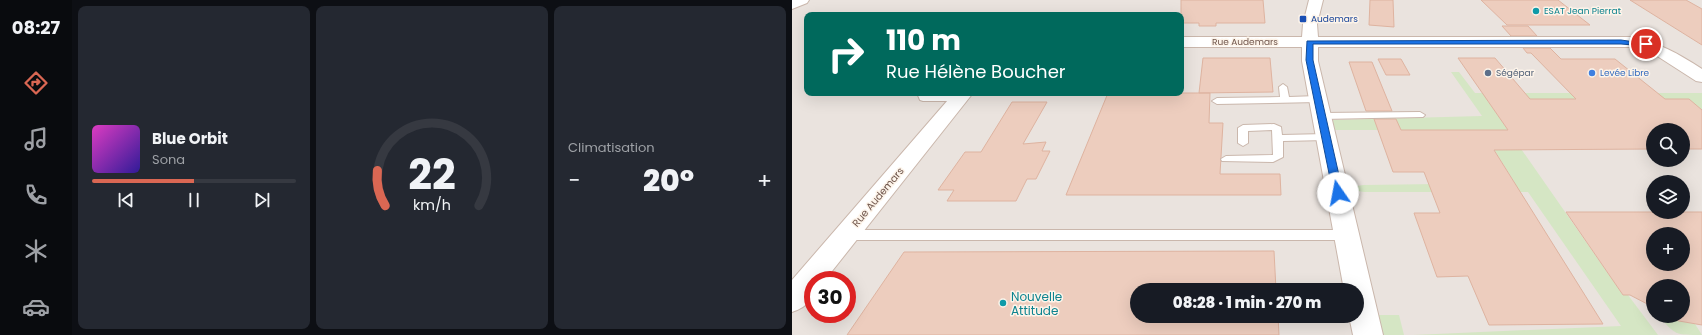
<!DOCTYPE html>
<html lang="fr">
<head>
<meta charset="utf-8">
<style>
	:root { --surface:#171b24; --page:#242831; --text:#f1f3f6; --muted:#9ea1a6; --line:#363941; --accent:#da6753 }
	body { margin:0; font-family:Poppins,sans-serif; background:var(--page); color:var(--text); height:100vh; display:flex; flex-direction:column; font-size:15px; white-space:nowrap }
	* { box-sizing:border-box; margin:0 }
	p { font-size:13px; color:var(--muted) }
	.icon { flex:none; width:22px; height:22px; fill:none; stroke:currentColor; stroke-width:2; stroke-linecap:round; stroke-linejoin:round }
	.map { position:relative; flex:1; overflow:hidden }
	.side { display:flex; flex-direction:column; gap:6px; padding:6px; background:#0d0f14; width:720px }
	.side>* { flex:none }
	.guide { position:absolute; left:12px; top:12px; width:380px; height:84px; border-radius:8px; box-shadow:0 4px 16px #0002; background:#00695c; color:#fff; overflow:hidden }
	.controls { position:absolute; left:854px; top:123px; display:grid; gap:8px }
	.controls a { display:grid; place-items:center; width:44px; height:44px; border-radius:50%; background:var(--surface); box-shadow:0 4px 16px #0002; font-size:20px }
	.speed { position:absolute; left:12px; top:271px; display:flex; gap:8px; font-size:20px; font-weight:700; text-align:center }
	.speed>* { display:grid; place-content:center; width:52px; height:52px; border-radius:50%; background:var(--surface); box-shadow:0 4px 16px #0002; line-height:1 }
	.speed .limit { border:6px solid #d22; background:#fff; color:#111 }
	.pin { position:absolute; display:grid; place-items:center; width:34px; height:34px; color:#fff; margin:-17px; border:2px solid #fff; border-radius:50%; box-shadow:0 1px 4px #0007 }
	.me { position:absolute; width:44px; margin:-22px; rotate:348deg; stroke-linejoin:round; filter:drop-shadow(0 0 3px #0008) }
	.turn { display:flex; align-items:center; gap:14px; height:84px; padding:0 16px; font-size:18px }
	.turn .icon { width:52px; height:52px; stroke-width:2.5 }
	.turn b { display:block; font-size:28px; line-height:34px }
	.big { font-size:30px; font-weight:800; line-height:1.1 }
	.side .tile { flex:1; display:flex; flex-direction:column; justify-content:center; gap:6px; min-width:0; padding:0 14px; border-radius:8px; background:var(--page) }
	.side .dial { align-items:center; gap:0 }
	.dial svg { height:104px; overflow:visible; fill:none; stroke:var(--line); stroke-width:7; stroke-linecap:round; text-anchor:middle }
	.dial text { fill:var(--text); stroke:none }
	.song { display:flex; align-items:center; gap:12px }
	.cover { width:48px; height:48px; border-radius:6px; background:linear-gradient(135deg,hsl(310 70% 55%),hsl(250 70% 35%)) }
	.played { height:4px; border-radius:2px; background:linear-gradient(90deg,var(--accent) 50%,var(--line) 50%) }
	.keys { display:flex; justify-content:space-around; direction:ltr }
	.heat { display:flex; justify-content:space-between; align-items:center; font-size:22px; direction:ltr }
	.side .tiles { flex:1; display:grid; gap:6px; grid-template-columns:repeat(3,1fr) }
	.trip { position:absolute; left:338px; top:283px; width:234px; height:40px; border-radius:20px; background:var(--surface); box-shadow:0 4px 16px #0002; font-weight:800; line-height:40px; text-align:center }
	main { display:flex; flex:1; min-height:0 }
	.tabs { display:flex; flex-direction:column; width:72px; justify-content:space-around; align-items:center; background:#090b0e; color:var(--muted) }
	.tabs .icon { width:28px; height:28px }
	.tabs .selected { color:var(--accent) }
	.tabs b { font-size:18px; color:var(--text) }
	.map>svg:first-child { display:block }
	.industrial { fill:#eae3de; fill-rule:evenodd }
	.green { fill:#d5e6c4 }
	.building { fill:#edcdbe; stroke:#deb3a0; fill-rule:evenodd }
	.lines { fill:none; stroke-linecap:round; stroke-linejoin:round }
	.service-casing { stroke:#cab7ac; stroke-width:2 }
	.minor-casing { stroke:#cab7ac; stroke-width:2 }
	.service { fill:#fff; fill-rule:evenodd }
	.minor { fill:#fff; fill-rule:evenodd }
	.route { fill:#1a73e8; stroke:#114b97 }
	.culture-dot { fill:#0f9aa8; stroke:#fdf4ea; stroke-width:1.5 }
	.transit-dot { fill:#1a4fb4; stroke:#fdf4ea; stroke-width:1.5 }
	.service-dot { fill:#5c6f8a; stroke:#fdf4ea; stroke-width:1.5 }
	.shop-dot { fill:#3f7fe0; stroke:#fdf4ea; stroke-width:1.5 }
	.labels { text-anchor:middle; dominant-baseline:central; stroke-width:3; stroke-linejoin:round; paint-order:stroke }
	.far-culture-label { font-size:9px; fill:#0d838f; stroke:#fdf4ea; text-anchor:start }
	.far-transit-label { font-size:9px; fill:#164399; stroke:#fdf4ea; text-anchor:start }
	.far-street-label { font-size:9px; fill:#70564c; stroke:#fdf4ea }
	.far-service-label { font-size:9px; fill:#4e5e75; stroke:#fdf4ea; text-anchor:start }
	.far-shop-label { font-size:9px; fill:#366cbe; stroke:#fdf4ea; text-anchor:start }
	.street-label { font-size:10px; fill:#70564c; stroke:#fdf4ea }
	.near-culture-label { font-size:12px; fill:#0d838f; stroke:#fdf4ea; text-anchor:start }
</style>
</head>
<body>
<main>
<nav class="tabs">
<b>08:27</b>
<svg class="icon selected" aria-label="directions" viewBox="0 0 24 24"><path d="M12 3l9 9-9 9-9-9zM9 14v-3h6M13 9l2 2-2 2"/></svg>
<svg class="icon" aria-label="music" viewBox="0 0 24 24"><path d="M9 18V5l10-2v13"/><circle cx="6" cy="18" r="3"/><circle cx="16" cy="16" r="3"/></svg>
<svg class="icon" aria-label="phone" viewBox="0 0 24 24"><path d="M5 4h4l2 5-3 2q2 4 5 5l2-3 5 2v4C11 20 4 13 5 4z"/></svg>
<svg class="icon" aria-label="climate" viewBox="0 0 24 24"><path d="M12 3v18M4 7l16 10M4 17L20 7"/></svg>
<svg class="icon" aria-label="car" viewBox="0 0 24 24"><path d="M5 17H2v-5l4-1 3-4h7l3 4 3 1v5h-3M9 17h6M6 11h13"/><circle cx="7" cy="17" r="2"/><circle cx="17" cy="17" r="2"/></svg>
</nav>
<section class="side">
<div class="tiles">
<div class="tile">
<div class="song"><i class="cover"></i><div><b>Blue Orbit</b><p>Sona</p></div></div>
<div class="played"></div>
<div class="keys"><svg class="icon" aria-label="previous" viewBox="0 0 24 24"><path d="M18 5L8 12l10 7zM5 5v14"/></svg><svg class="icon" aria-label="pause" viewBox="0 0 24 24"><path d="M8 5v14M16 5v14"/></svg><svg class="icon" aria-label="next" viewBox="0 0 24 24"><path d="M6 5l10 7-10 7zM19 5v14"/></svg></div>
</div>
<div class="tile dial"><svg viewBox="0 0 100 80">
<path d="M14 69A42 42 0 1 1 86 69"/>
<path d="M14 69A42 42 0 0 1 8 42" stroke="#da6753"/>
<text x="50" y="56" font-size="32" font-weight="700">22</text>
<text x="50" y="72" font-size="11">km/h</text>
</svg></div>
<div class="tile"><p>Climatisation</p>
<div class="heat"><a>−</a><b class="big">20°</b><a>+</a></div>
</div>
</div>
</section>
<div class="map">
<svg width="910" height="335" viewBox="0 0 910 335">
	<rect width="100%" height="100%" fill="#faf0e4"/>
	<!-- industrial -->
	<path class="industrial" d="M0 0H910V335H0ZM15 15H389V93H15ZM861 130H891V160H861ZM861 182H891V212H861ZM861 234H891V264H861ZM21 280H55V314H21ZM861 286H891V316H861ZM345 290H565V316H345Z"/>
	<!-- green -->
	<path class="green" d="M659 72H667L683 93H910V110L896 99 695 100 831 295H836L866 335H621L829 326 736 192H572L560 190 559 187 571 185 723 183 690 130H543L540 120 690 116Z
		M586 315H607L612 335H591Z
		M867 316C880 316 890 322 903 324L910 335C883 335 883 335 867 316Z"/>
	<!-- building -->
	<path class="building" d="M389 0H471L473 23H424V26H407V23H389Z
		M578 0H601L602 27 577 25Z
		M689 0H766L798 25H715Z
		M838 0H894L910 9V45Z
		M710 26H736L745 36H719Z
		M731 48H758L769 59H823L873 99H897L910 110V149H891V130H861V149L702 150 811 324 697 325 676 276 645 277 622 213H648L632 172H601L582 119H604L609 130H716L666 58H703L738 99H784L739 53H735Z
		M411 58H478L481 92 407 93Z
		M586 59H609L618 75H594Z
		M557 62H580L600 111H574Z
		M316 93H418L417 123H431L428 174H488L489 195H274Z
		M220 102H255L231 144 254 142 250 151H258L244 179H235L224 201H155L162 190H146L173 152H189Z
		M774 212H910V325L887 321 875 316H891V286H861V307L838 295H831ZM861 234H891V264H861Z
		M482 251 484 290H345V316H486L487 335H55L112 252Z"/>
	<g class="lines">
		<!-- service casing -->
		<g class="service-casing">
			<path id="service" d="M491 84 495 87 497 97 526 96 531 99 526 102 425 104 420 101 425 98 488 97 487 87Z
				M125 93H135V95H168L173 98 168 101H131L128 100Z
				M628 112 633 115 631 117 530 119 525 116 530 113Z
				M482 124 489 127 490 135 534 134 539 137 534 140 491 141V157L481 162 430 161 429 159 434 156 481 155 480 130 456 131V143L451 146 446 143V128L451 125Z
				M55 230H555L560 232 561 235 560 238 555 240H55L50 238 49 235 50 232Z"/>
		</g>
		<!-- minor casing -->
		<g class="minor-casing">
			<path id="minor" d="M0 0H17L15 3 0 9Z
				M517 0H531L525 24 526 37H838C866 42 887 54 910 69V82L904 81 862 54 838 47H526V61L591 335H561L557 316H565V290H552L510 61V47H389V37H510L511 24Z
				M162 93H181L33 280H21C21 298 18 306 0 312V280Z"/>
		</g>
		<!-- service -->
		<use href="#service" class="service"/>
		<!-- minor -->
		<use href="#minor" class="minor"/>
	</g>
	<!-- route -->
	<path class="route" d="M829 40 857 44 854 46 829 44H521V60L551 193 546 196 541 193 514 60 515 41Z"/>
	<!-- markers -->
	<g class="culture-dot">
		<circle cx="744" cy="11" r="4"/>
		<circle cx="211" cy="303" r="4"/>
	</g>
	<rect class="transit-dot" x="507" y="15" width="8" height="8" rx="2"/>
	<circle class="service-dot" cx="696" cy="73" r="4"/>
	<circle class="shop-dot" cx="800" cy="73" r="4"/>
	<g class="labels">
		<!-- far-culture labels -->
		<g class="far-culture-label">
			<text x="752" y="11">ESAT Jean Pierrat</text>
		</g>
		<!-- far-transit labels -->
		<g class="far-transit-label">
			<text x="519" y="19">Audemars</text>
		</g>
		<!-- far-street labels -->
		<g class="far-street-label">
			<text x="453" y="42">Rue Audemars</text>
		</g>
		<!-- far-service labels -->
		<g class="far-service-label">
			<text x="704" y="73">Ségépar</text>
		</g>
		<!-- far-shop labels -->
		<g class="far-shop-label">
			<text x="808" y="73">Levée Libre</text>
		</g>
		<!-- street labels -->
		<g class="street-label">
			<text transform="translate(86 197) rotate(-50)">Rue Audemars</text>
		</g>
		<!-- near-culture labels -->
		<g class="near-culture-label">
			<text x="219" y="296">Nouvelle<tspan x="219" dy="14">Attitude</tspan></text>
		</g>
	</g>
</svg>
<div class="controls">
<a><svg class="icon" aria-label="search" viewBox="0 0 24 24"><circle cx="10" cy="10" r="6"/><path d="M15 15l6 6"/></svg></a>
<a><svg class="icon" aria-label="layers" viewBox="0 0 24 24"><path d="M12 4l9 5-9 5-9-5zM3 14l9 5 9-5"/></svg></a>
<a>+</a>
<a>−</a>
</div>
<div class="speed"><div class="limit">30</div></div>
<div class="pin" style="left:854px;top:44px;background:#d93025"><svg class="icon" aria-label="arrive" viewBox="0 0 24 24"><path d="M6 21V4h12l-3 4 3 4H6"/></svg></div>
<svg class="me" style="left:546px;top:193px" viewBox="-20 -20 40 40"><circle r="19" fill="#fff"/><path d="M0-13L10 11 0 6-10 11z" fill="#1a73e8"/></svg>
<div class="trip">08:28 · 1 min · 270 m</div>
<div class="guide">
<div class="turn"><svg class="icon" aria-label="right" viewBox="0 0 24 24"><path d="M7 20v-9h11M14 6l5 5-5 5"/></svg><div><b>110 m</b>Rue Hélène Boucher</div></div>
</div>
</div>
</main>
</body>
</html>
